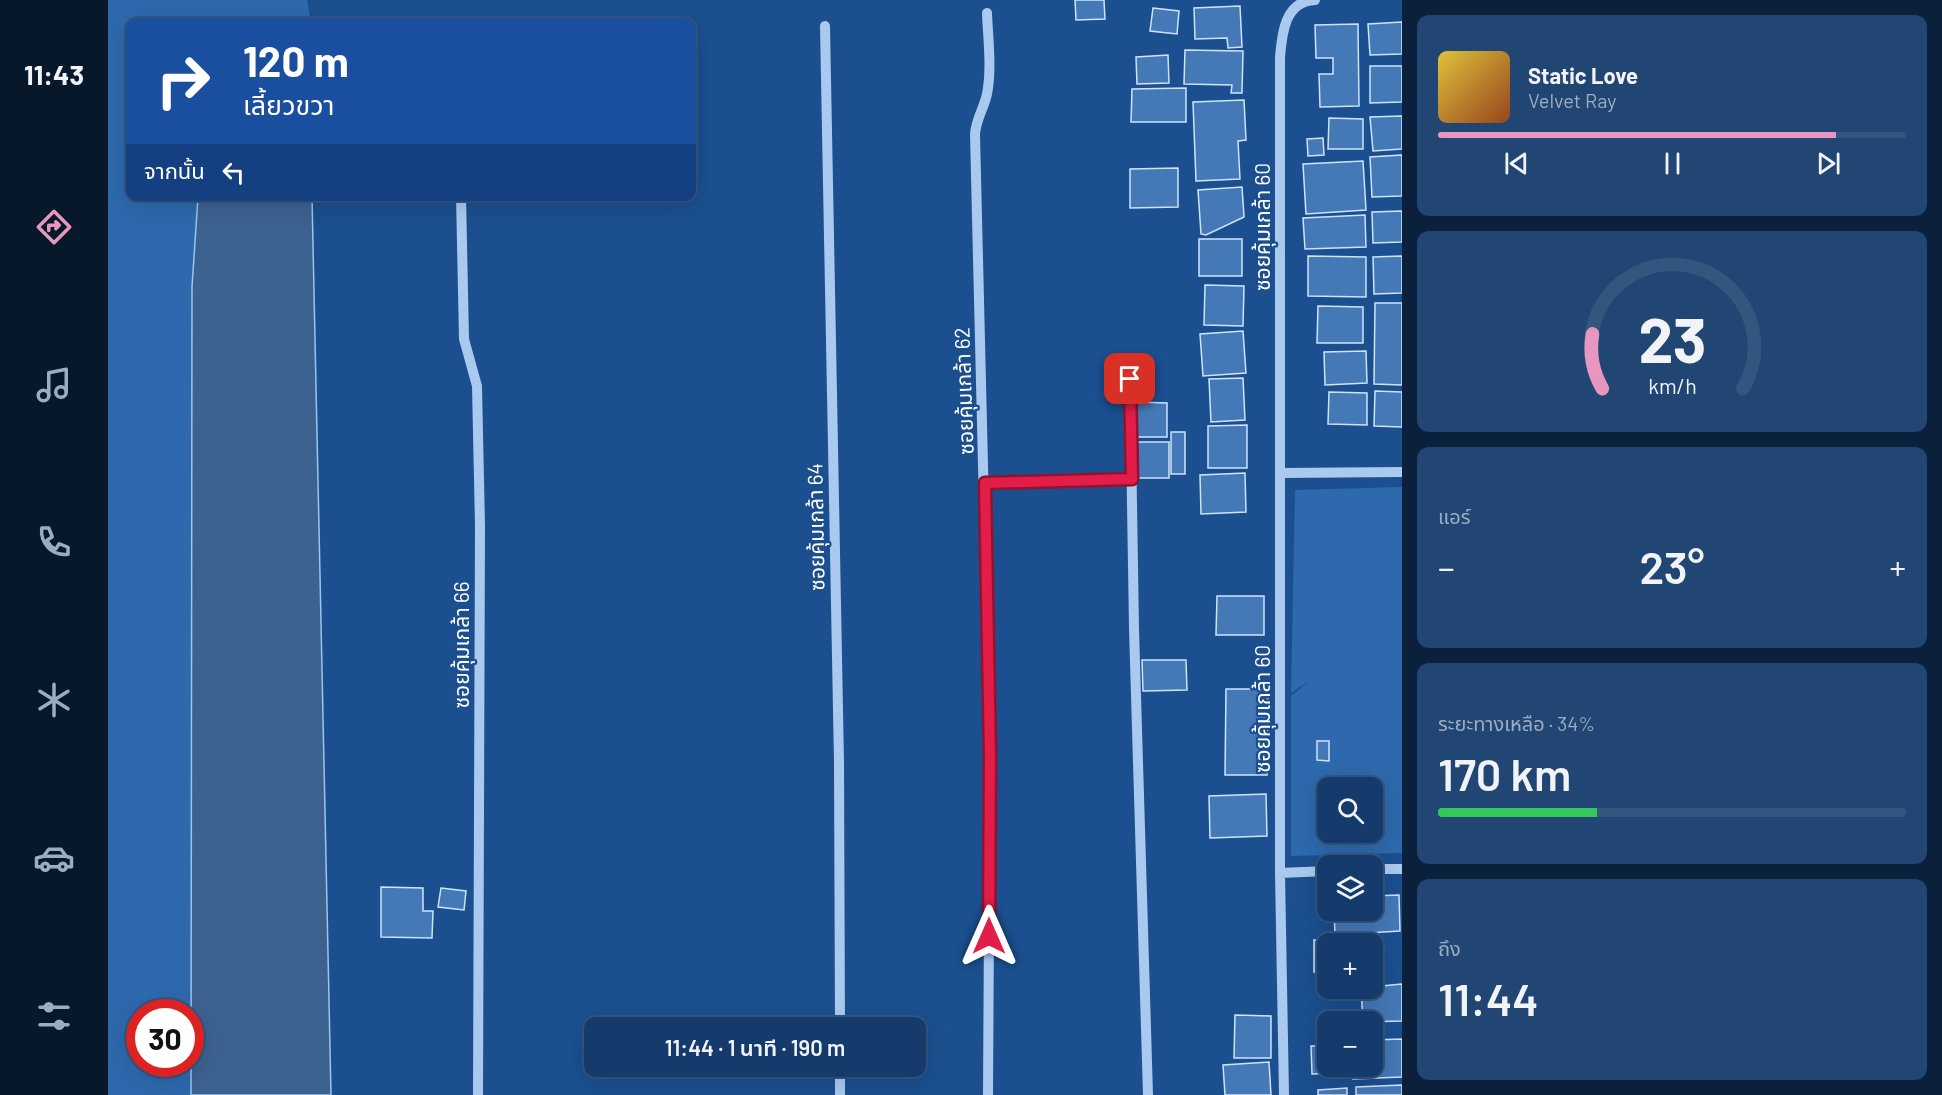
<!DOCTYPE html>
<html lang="th">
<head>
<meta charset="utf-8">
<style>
	:root { --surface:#143b6b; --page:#214673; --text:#f1f3f6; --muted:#9dadc1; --line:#33557e; --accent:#e797bd }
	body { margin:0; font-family:Barlow,"Noto Sans Thai",sans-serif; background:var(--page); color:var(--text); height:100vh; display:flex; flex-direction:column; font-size:22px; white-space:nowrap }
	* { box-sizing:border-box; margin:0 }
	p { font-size:20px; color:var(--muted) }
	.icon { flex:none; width:33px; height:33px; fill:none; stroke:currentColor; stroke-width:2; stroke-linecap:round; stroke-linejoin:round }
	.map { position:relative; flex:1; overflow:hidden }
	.panel { display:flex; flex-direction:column; gap:15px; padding:15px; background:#0b203b; width:540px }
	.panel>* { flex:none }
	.hud { position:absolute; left:18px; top:18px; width:570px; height:183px; border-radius:12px; box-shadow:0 6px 24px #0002,0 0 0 2px var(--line); background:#1a4fa0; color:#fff; overflow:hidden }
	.buttons { position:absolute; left:1209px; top:777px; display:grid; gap:12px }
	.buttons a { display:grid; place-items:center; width:66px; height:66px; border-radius:12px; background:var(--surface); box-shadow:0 6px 24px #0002,0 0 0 2px var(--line); font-size:30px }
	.speed { position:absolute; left:18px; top:999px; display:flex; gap:12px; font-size:30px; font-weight:700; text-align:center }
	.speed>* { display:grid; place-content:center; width:78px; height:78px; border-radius:50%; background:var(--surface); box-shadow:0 6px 24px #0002,0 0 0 2px var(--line); line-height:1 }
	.speed .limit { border:9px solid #d22; background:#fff; color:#111 }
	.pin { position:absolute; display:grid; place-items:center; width:51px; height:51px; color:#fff; margin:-26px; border-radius:12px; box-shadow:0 3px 9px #0006 }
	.me { position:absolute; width:66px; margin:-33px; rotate:0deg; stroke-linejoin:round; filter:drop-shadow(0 0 4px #0008) }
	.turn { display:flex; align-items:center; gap:21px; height:126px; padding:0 18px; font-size:27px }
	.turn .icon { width:78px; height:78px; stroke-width:2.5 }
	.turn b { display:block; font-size:42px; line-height:51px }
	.then { display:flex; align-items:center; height:57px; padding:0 18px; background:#0003; gap:12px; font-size:22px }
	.big { font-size:45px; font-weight:600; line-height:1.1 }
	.panel .card { flex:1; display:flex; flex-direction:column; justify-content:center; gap:9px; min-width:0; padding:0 21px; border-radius:12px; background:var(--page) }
	.panel .dial { align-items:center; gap:0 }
	.dial svg { height:156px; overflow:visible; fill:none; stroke:var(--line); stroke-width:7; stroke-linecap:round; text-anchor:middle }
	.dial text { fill:var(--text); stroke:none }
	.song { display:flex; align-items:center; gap:18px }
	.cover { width:72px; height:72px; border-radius:9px; background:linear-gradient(135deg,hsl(50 70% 55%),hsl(20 70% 35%)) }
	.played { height:6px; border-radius:3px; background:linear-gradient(90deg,var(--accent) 85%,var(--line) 85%) }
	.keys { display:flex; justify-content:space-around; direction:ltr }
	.heat { display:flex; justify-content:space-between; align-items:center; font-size:33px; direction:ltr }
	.charge { height:9px; border-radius:4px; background:linear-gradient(90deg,#34c759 34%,var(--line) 0) }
	.trip { position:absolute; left:476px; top:1017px; width:342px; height:60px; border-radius:12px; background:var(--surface); box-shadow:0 6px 24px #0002,0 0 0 2px var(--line); font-weight:600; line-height:60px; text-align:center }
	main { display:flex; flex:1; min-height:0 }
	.dock { display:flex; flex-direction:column; width:108px; justify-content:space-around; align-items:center; background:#08182b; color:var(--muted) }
	.dock .icon { width:42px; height:42px }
	.dock .selected { color:var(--accent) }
	.dock b { font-size:27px; color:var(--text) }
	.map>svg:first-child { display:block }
	.green { fill:#2e69ad; fill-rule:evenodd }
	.water { fill:#3c6290; stroke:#9cc4f0; stroke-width:1.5 }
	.building { fill:#4478b7; stroke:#cfe3fa; stroke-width:1.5 }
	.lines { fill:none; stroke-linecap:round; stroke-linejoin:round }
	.minor { stroke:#a9c9ee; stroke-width:10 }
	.route-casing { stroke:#92132f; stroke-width:15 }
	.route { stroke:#e11d48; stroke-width:10 }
	.labels { text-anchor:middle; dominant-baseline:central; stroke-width:4.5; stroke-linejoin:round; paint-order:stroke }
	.street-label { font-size:21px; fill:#fff; stroke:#1b4f8f }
</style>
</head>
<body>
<main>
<nav class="dock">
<b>11:43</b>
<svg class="icon selected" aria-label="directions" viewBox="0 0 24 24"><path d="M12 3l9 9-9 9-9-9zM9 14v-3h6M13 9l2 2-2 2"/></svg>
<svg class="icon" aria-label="music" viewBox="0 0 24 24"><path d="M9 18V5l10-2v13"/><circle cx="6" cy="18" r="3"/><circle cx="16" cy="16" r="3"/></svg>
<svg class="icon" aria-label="phone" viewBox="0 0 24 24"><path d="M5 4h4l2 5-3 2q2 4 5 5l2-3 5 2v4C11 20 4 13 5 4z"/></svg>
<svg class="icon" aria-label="climate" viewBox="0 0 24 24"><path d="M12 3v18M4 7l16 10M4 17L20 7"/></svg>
<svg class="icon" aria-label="car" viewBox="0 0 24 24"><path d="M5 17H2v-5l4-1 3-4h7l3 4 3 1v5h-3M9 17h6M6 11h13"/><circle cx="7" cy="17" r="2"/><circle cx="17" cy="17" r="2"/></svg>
<svg class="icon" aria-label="filters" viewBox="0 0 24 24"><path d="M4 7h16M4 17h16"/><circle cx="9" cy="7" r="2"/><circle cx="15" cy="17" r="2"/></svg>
</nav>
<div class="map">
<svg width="1294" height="1095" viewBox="0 0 1294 1095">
	<rect width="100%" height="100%" fill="#1b4f8f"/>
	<!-- green -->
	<path class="green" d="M0 0H199L203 22H22V196L90 197 84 287 83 1095H0ZM32 1012H82V1064H32Z
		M1294 487V853L1183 856V696L1201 681 1183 693 1187 490ZM1220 788H1264V832H1220Z"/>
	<!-- water -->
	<path class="water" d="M90 197H204L223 1095H83L84 287Z"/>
	<!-- building -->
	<path class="building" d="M967 0H996L997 19 968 20Z
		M1132 6 1134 47 1120 48 1119 38 1087 39 1086 8Z
		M1045 8 1071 11 1069 34 1042 31Z
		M1294 22V54L1262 55 1260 24Z
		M1250 24 1251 106 1212 107 1211 74H1225V58H1208L1207 25Z
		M1077 50 1135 51 1134 93H1123L1124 85 1076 84Z
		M1060 55 1061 83 1029 84 1028 57Z
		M1262 66H1294V102L1262 103Z
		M1078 88V122H1023L1024 89Z
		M1136 100 1138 140 1130 141 1132 179 1088 181 1085 102Z
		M1294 116V149L1265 151 1262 117Z
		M1221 118 1255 119V149H1220Z
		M1215 138 1216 155 1200 156 1199 139Z
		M1294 155V196L1264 197 1262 157Z
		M1255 161 1258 210 1198 214 1195 164Z
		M1070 168V207L1022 208V169Z
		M1134 187 1136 217 1098 235 1093 234 1090 190Z
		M1294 211V242L1265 243 1264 212Z
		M1257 215 1258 247 1197 249 1195 218Z
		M1091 239H1134V276H1091Z
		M1200 256 1258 257V297L1200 296Z
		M1294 256V293L1266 294 1265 257Z
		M1097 285 1136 286 1135 326 1096 325Z
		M1267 303H1294V385L1266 384Z
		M1210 306 1255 307V343H1209Z
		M1135 331 1138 373 1095 376 1092 334Z
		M1258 351 1259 383 1217 385 1216 352Z
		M1135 378 1137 420 1103 422 1101 379Z
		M1267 391 1294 392V427L1266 426Z
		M1221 392 1259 393V425L1220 424Z
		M1029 402 1059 403V437H1028Z
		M1139 425V468H1100V426Z
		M1063 432H1077V474H1063Z
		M1029 442H1061V478H1029Z
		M1137 473 1138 512 1093 514 1092 475Z
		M1109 596H1156V635H1108Z
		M1034 660H1078L1079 690 1035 691Z
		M1118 689H1160L1159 775H1117Z
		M1209 741H1221V761L1209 760Z
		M1158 794 1159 836 1102 838 1101 796Z
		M273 887 315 888V911H325L324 938 273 937Z
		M333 888 358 891 356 910 330 907Z
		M1291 895 1292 931 1227 935 1226 910H1264V896Z
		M1206 940H1246V944H1220V972H1206Z
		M1294 984V1021L1255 1022 1253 988Z
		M1127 1015 1163 1016V1058H1126Z
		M1294 1039V1077L1245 1079 1244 1066H1264V1040Z
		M1203 1046H1220V1066H1235V1073L1204 1074Z
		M1161 1062 1163 1095H1117L1115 1065Z
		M1294 1085V1095H1248V1087Z
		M1239 1088V1095H1210V1090Z"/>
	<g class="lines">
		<!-- minor -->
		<path class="minor" d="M879 13C880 39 884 68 879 94 876 108 868 119 867 134L882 755 880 1095
			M717 26 731 762 732 1028
			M353 196 356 339 369 386 372 526 370 1095
			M1022 379 1026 629 1040 1095
			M1173 473 1294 472
			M877 483 1024 479
			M1264 869H1294
			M1172 873 1220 871
			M732 1066V1095
			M1176 1095 1172 873V57C1174 33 1177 1 1207 0"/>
	</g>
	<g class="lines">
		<!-- route casing -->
		<g class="route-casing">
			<path id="route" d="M881 936 882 755 877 483 1024 479 1022 379"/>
		</g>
		<!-- route -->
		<use href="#route" class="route"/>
	</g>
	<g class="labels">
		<!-- street labels -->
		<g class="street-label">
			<text transform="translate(1153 227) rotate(-90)">ซอยคุ้มเกล้า 60</text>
			<text transform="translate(855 391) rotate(-92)">ซอยคุ้มเกล้า 62</text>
			<text transform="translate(707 527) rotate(-91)">ซอยคุ้มเกล้า 64</text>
			<text transform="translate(352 645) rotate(-90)">ซอยคุ้มเกล้า 66</text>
			<text transform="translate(1153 709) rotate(-90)">ซอยคุ้มเกล้า 60</text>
		</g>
	</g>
</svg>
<div class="buttons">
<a><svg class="icon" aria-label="search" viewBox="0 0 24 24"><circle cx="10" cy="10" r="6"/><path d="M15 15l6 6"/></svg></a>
<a><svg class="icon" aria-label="layers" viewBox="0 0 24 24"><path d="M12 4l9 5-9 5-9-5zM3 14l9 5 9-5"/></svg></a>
<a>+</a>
<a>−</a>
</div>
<div class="speed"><div class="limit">30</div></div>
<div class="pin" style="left:1022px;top:379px;background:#d93025"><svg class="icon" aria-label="arrive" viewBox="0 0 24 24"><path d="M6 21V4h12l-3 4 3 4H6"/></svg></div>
<svg class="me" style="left:881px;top:936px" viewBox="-20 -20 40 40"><path d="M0-17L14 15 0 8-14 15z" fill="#e11d48" stroke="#fff" stroke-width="4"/></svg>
<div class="trip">11:44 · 1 นาที · 190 m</div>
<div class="hud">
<div class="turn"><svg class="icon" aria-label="right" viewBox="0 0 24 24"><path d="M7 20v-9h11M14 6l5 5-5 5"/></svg><div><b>120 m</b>เลี้ยวขวา</div></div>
<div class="then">จากนั้น<svg class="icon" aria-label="left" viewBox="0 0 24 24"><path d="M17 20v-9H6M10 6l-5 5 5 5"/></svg></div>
</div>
</div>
<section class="panel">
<div class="card">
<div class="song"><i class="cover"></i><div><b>Static Love</b><p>Velvet Ray</p></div></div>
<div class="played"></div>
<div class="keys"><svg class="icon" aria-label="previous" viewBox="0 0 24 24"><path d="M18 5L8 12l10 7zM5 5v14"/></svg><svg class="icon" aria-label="pause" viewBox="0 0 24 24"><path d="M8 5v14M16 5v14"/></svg><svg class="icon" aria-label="next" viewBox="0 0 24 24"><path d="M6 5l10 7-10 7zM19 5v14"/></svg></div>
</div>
<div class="card dial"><svg viewBox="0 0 100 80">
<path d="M14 69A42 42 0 1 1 86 69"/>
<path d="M14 69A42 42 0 0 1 9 41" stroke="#e797bd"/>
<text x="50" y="56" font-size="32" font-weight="700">23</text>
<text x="50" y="72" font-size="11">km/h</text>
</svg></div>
<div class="card"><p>แอร์</p>
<div class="heat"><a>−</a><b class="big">23°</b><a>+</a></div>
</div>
<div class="card"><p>ระยะทางเหลือ · 34%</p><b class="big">170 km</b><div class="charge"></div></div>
<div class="card"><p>ถึง</p><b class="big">11:44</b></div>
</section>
</main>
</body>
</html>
